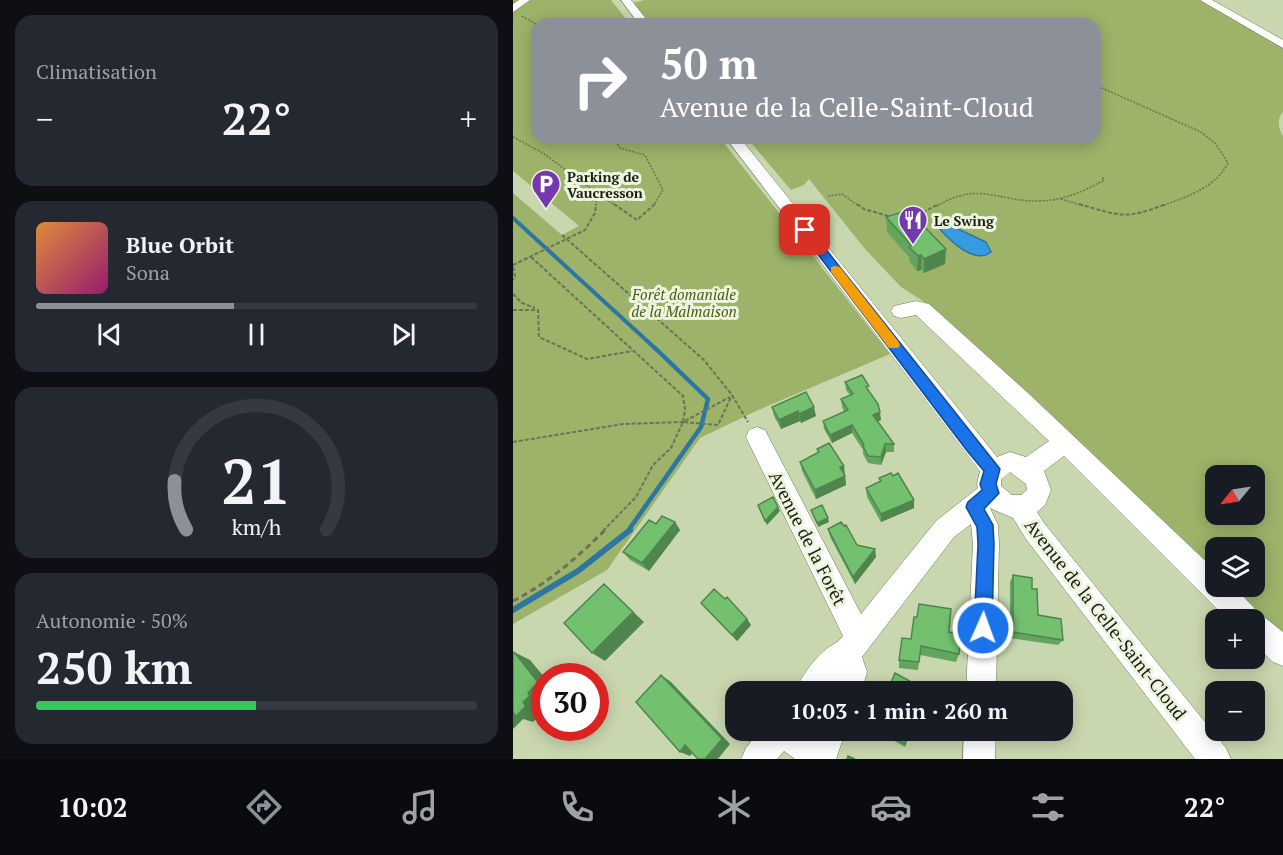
<!DOCTYPE html>
<html lang="fr">
<head>
<meta charset="utf-8">
<style>
	:root { --surface:#171b24; --page:#242831; --text:#f1f3f6; --muted:#9ea1a6; --line:#363941; --accent:#8c9099 }
	body { margin:0; font-family:"PT Serif",serif; background:var(--page); color:var(--text); height:100vh; display:flex; flex-direction:column; font-size:22px; white-space:nowrap }
	* { box-sizing:border-box; margin:0 }
	p { font-size:20px; color:var(--muted) }
	.icon { flex:none; width:33px; height:33px; fill:none; stroke:currentColor; stroke-width:2; stroke-linecap:round; stroke-linejoin:round }
	.map { position:relative; flex:1; overflow:hidden }
	.sheet { display:flex; flex-direction:column; gap:15px; padding:15px; background:#0d0f14; width:513px }
	.sheet>* { flex:none }
	.hud { position:absolute; left:18px; top:18px; width:570px; height:126px; border-radius:18px; box-shadow:0 3px 15px #0003; background:#8c9099; color:#fff; overflow:hidden }
	.needle { width:39px; rotate:240deg }
	.fabs { position:absolute; left:692px; top:465px; display:grid; gap:12px }
	.fabs a { display:grid; place-items:center; width:60px; height:60px; border-radius:12px; background:var(--surface); box-shadow:0 3px 15px #0003; font-size:30px }
	.speed { position:absolute; left:18px; top:663px; display:flex; gap:12px; font-size:30px; font-weight:700; text-align:center }
	.speed>* { display:grid; place-content:center; width:78px; height:78px; border-radius:50%; background:var(--surface); box-shadow:0 3px 15px #0003; line-height:1 }
	.speed .limit { border:9px solid #d22; background:#fff; color:#111 }
	.pin { position:absolute; display:grid; place-items:center; width:51px; height:51px; color:#fff; margin:-26px; border-radius:12px; box-shadow:0 3px 9px #0006 }
	.me { position:absolute; width:66px; margin:-33px; rotate:2deg; stroke-linejoin:round; filter:drop-shadow(0 0 4px #0008) }
	.turn { display:flex; align-items:center; gap:21px; height:126px; padding:0 30px; font-size:27px }
	.turn .icon { width:78px; height:78px; stroke-width:2.5 }
	.turn b { display:block; font-size:42px; line-height:51px }
	.big { font-size:45px; font-weight:600; line-height:1.1 }
	.sheet .card { flex:1; display:flex; flex-direction:column; justify-content:center; gap:9px; min-width:0; padding:0 21px; border-radius:18px; background:var(--page) }
	.sheet .dial { align-items:center; gap:0 }
	.dial svg { height:156px; overflow:visible; fill:none; stroke:var(--line); stroke-width:7; stroke-linecap:round; text-anchor:middle }
	.dial text { fill:var(--text); stroke:none }
	.song { display:flex; align-items:center; gap:18px }
	.cover { width:72px; height:72px; border-radius:9px; background:linear-gradient(135deg,hsl(30 70% 55%),hsl(320 70% 35%)) }
	.played { height:6px; border-radius:3px; background:linear-gradient(90deg,var(--accent) 45%,var(--line) 45%) }
	.keys { display:flex; justify-content:space-around; direction:ltr }
	.heat { display:flex; justify-content:space-between; align-items:center; font-size:33px; direction:ltr }
	.charge { height:9px; border-radius:4px; background:linear-gradient(90deg,#34c759 50%,var(--line) 0) }
	.trip { position:absolute; left:212px; top:681px; width:348px; height:60px; border-radius:18px; background:var(--surface); box-shadow:0 3px 15px #0003; font-weight:600; line-height:60px; text-align:center }
	.dock { display:flex; height:96px; justify-content:space-around; align-items:center; background:#090b0e; color:var(--muted) }
	.dock .icon { width:42px; height:42px }
	.dock .selected { color:var(--accent) }
	.dock b { font-size:27px; color:var(--text) }
	main { display:flex; flex:1; min-height:0 }
	.map>svg:first-child { display:block }
	.green { fill:#9cb369; fill-rule:evenodd }
	.water { fill:#369be0; stroke:#2e76a2; stroke-width:1.5 }
	.lines { fill:none; stroke-linecap:round; stroke-linejoin:round }
	.stream-far2 { stroke:#2e76a2; stroke-width:4 }
	.stream-far1 { stroke:#2e76a2; stroke-width:4.5 }
	.stream { stroke:#2e76a2; stroke-width:6 }
	.minor-casing { stroke:#6c7854; stroke-width:1 }
	.path-far2 { stroke:#6b7359; stroke-width:1.5; stroke-dasharray:2 1.5; stroke-linecap:butt }
	.path-far1 { stroke:#6b7359; stroke-width:2; stroke-dasharray:4 2; stroke-linecap:butt }
	.path { stroke:#6b7359; stroke-width:3; stroke-dasharray:6 4; stroke-linecap:butt }
	.minor { fill:#fff; fill-rule:evenodd }
	.wall { fill:#63a55f }
	.shaded-wall { fill:#50864e }
	.building { fill:#73c06f; stroke:#50864e; stroke-width:1.5 }
	.route { fill:#1a73e8; stroke:#114b97; stroke-width:1.5 }
	.slow { fill:#f59e0b }
	.labels { text-anchor:middle; dominant-baseline:central; stroke-width:6; stroke-linejoin:round; paint-order:stroke }
	.far-poi-label { font-size:14px; font-weight:bold; fill:#1b1f11; stroke:#edf5e0; text-anchor:start }
	.park-label { font-size:15px; font-style:italic; fill:#495c10; stroke:#edf5e0 }
	.near-street-label { font-size:18px; fill:#1b1f11; stroke:#edf5e0 }
</style>
</head>
<body>
<main>
<section class="sheet">
<div class="card"><p>Climatisation</p>
<div class="heat"><a>−</a><b class="big">22°</b><a>+</a></div>
</div>
<div class="card">
<div class="song"><i class="cover"></i><div><b>Blue Orbit</b><p>Sona</p></div></div>
<div class="played"></div>
<div class="keys"><svg class="icon" aria-label="previous" viewBox="0 0 24 24"><path d="M18 5L8 12l10 7zM5 5v14"/></svg><svg class="icon" aria-label="pause" viewBox="0 0 24 24"><path d="M8 5v14M16 5v14"/></svg><svg class="icon" aria-label="next" viewBox="0 0 24 24"><path d="M6 5l10 7-10 7zM19 5v14"/></svg></div>
</div>
<div class="card dial"><svg viewBox="0 0 100 80">
<path d="M14 69A42 42 0 1 1 86 69"/>
<path d="M14 69A42 42 0 0 1 8 44" stroke="#8c9099"/>
<text x="50" y="56" font-size="32" font-weight="700">21</text>
<text x="50" y="72" font-size="11">km/h</text>
</svg></div>
<div class="card"><p>Autonomie · 50%</p><b class="big">250 km</b><div class="charge"></div></div>
</section>
<div class="map">
<svg width="770" height="759" viewBox="0 0 770 759">
	<rect width="100%" height="100%" fill="#c9d7af"/>
	<!-- green -->
	<path class="green" d="M0 0H98L117 24H24V138H207L377 354 241 412 187 438 94 570 0 624V193L49 235 66 226 0 171Z
		M131 0H686L770 49V112C763 120 766 129 770 137V651L741 620 706 587 741 586V548H702V583L419 307 388 287 352 249 296 179 291 185 278 190 234 138H582V24H138L120 3ZM702 476H741V514H702Z"/>
	<!-- water -->
	<path class="water" d="M430 222 473 242 478 252C462 265 437 241 426 228V224Z"/>
	<g class="lines">
		<!-- stream-far2 -->
		<path class="stream-far2" d="M0 218 144 350"/>
		<!-- stream-far1 -->
		<path class="stream-far1" d="M115 531 188 427 195 399 142 348"/>
		<!-- stream -->
		<path class="stream" d="M0 610 65 571 117 530"/>
		<!-- minor casing -->
		<g class="minor-casing">
			<path id="minor" d="M6 0H17L0 12V4Z
				M108 0H118L137 24H126Z
				M687 0H699L770 40V48Z
				M213 138H227L484 457 497 452 513 457 536 441 403 315 388 318 381 316 378 311 381 306 403 301 416 304 515 393 702 570V586H720L746 613 770 632V666L760 662 741 644V620H715L551 456 531 471 538 490 532 505 524 512 531 523 713 748 718 759H682L513 539 500 518 477 508 485 525 486 544 483 692H453L460 544 458 524 441 537 349 657 354 672 348 692H318L320 687 316 692H282C288 677 299 662 311 651 317 645 324 644 330 636L233 437 236 430 244 427 252 430 348 614 423 521 465 488 464 484 467 471ZM497 472 513 484 514 490 508 495H499L488 486V479Z
				M247 730H297L301 733 302 730H333L323 759H282L271 751 264 759H228L233 748Z
				M451 730H483L482 759H450Z"/>
		</g>
		<!-- path-far2 -->
		<path class="path-far2" d="M9 16 24 25
			M378 23 391 24
			M582 85 688 132 702 143 715 163C702 188 675 196 649 206
			M0 137 30 153 84 193 83 206
			M101 138 107 148 132 155 150 190 140 206
			M84 193 103 206
			M315 196 329 194 346 206
			M548 199 571 206
			M424 206C466 181 482 201 524 201 549 201 570 192 591 180L589 176"/>
		<!-- path-far1 -->
		<path class="path-far1" d="M101 204 124 220 142 204
			M344 204 351 209 379 217
			M566 204C608 216 612 220 653 204
			M399 218 426 204
			M49 235 191 360 219 395 235 422
			M18 257 170 396 172 409 170 422
			M0 265 72 230 82 213 83 204
			M0 267 2 276 0 280
			M0 294 9 303 22 308
			M0 310H25L26 337 74 359 119 351
			M0 442 110 424 170 422 217 397
			M90 531 123 497 140 465 158 448 170 422 205 425 219 395"/>
		<!-- path -->
		<path class="path" d="M0 601C34 584 65 557 92 530"/>
		<!-- minor -->
		<use href="#minor" class="minor"/>
	</g>
	<!-- wall -->
	<path class="wall" d="M373 217 433 249 432 264 411 273 408 270 404 271 396 261V257L374 232Z
		M332 382 357 392 368 420 365 421 381 444V452H373L368 465 355 463 350 454V450L339 433 319 443 311 429 310 421 331 411 329 407 328 399 337 395 333 390Z
		M259 407 303 416 288 423 287 421 268 429 261 416Z
		M304 449 332 475 333 485 303 499 289 471 287 462 305 453Z
		M366 478 401 500V508L368 522 354 497 353 488 367 482Z
		M162 522 167 530 136 571 117 560 110 552 143 524Z
		M331 526 344 545 363 557 342 584 317 537 315 529Z
		M500 575 519 589 525 615 550 640 545 645 497 638V582Z
		M188 603 234 619 238 625 224 641 193 609Z
		M436 632 446 654 443 662 407 655 405 670 386 668V660L398 639Z
		M362 730H398L392 747Z"/>
	<!-- shaded-wall -->
	<path class="shaded-wall" d="M433 249 432 264 411 273V259Z
		M408 255V270L404 271 405 256Z
		M301 407 303 416 288 423 286 414Z
		M285 411 287 421 268 429 266 420Z
		M367 412 368 420 361 423 360 415Z
		M339 425V433L319 443 317 435Z
		M372 444 373 452 368 465V457Z
		M331 466 332 475 328 476 327 467Z
		M332 476 333 485 303 499 302 490Z
		M401 500V508L368 522V514Z
		M265 507 267 511 254 525 252 521Z
		M315 518 316 522 305 527 304 523Z
		M162 522 167 530 136 571 129 563Z
		M362 549 363 557 342 584 340 577Z
		M91 584 131 622 92 661 79 653Z
		M234 619 238 625 224 641 219 635Z
		M1 652 17 660 32 678V699L31 700 32 704 27 709 29 713 20 722 10 719 0 729V710L10 702 15 693Z
		M148 675 158 682 217 744 205 759H192Z
		M172 745 182 750 177 756 167 752Z"/>
	<!-- building -->
	<path class="building" d="M395 210 433 249 411 259 408 255 405 256 396 247 399 246 373 217Z
		M349 375 356 386 353 387 365 404 367 412 360 415 381 444H372L368 457 355 456 350 446 351 445 339 425 317 435 310 421 335 410 328 399 340 394 332 382Z
		M293 392 301 407 286 414 285 411 266 420 259 407Z
		M316 443 331 466 327 467 332 476 302 490 287 462 306 452 304 449Z
		M378 473 380 476 385 473 401 500 368 514 353 488 368 481 366 478Z
		M260 497 265 507 252 521 245 505Z
		M309 505 315 518 304 523 298 510Z
		M149 516 162 522 129 563 110 552 136 520 143 524Z
		M328 522 331 526 333 525 344 545 362 549 340 577 315 529Z
		M500 575 519 578V589H524L525 615 548 619 550 640 500 632Z
		M91 584 120 612 79 653 51 623Z
		M201 589 212 599 214 597 234 619 219 635 188 603Z
		M406 604 438 609 436 632 448 634 446 654 408 646 406 662 386 660 389 638 398 639 401 617H404Z
		M1 652 25 682 15 693 17 696 10 702 13 706 3 716 0 712V653Z
		M382 673 413 690 412 692H374Z
		M148 675 209 739 192 759H185L172 745 167 752 123 702Z
		M369 730H397L392 744Z
		M335 756 342 759H334Z"/>
	<!-- route -->
	<path class="route" d="M292 227 296 228 487 469 483 484 486 493 471 509 480 525 481 544 479 628 477 635 470 638 464 635 461 628 465 544 464 527 453 507 455 502 469 490 467 484 471 471 455 452 288 232V228Z"/>
	<!-- slow -->
	<path class="slow" d="M322 266 327 267 385 341 387 345 385 348H376L318 272V267Z"/>
	<!-- icons -->
	<defs>
		<g id="parking-pin" transform="scale(1.5)"><path d="M0 17L-7.5 6A9.5 9.5 0 1 1 7.5 6Z" fill="#7439af" stroke="#edf5e0"/><path d="M-3.5-5.5H1a3.5 3.5 0 0 1 0 7H-1V5.5H-3.5ZM-1-3.4V-.6H.8a1.4 1.4 0 0 0 0-2.8Z" fill="#fff"/></g>
		<g id="restaurant-pin" transform="scale(1.5)"><path d="M0 17L-7.5 6A9.5 9.5 0 1 1 7.5 6Z" fill="#7439af" stroke="#edf5e0"/><path d="M-5-6h1v4h1v-4h1v4h1v-4h1v5L-1.5 .5V6h-2V.5L-5-1ZM5-6V6H3V1.5H1.5Q1.5-4 5-6Z" fill="#fff"/></g>
	</defs>
	<g fill-rule="evenodd">
		<use href="#parking-pin" x="33" y="184"/>
		<use href="#restaurant-pin" x="400" y="220"/>
	</g>
	<g class="labels">
		<!-- far-poi labels -->
		<g class="far-poi-label">
			<text x="54" y="176">Parking de<tspan x="54" dy="16">Vaucresson</tspan></text>
			<text x="421" y="220">Le Swing</text>
		</g>
		<!-- park labels -->
		<g class="park-label">
			<text x="171" y="294">Forêt domaniale<tspan x="171" dy="17">de la Malmaison</tspan></text>
		</g>
		<!-- near-street labels -->
		<g class="near-street-label">
			<text transform="translate(295 538) rotate(63)">Avenue de la Forêt</text>
			<text transform="translate(593 619) rotate(52)">Avenue de la Celle-Saint-Cloud</text>
		</g>
	</g>
</svg>
<div class="fabs">
<a><svg class="needle" viewBox="-14 -14 28 28"><path d="M0-13l5 13h-10z" fill="#e53935"/><path d="M0 13l5-13h-10z" fill="#9ea1a6"/></svg></a>
<a><svg class="icon" aria-label="layers" viewBox="0 0 24 24"><path d="M12 4l9 5-9 5-9-5zM3 14l9 5 9-5"/></svg></a>
<a>+</a>
<a>−</a>
</div>
<div class="speed"><div class="limit">30</div></div>
<div class="pin" style="left:292px;top:230px;background:#d93025"><svg class="icon" aria-label="arrive" viewBox="0 0 24 24"><path d="M6 21V4h12l-3 4 3 4H6"/></svg></div>
<svg class="me" style="left:470px;top:628px" viewBox="-20 -20 40 40"><circle r="17" fill="#1a73e8" stroke="#fff" stroke-width="3"/><path d="M0-11L8 9 0 5-8 9z" fill="#fff"/></svg>
<div class="trip">10:03 · 1 min · 260 m</div>
<div class="hud">
<div class="turn"><svg class="icon" aria-label="right" viewBox="0 0 24 24"><path d="M7 20v-9h11M14 6l5 5-5 5"/></svg><div><b>50 m</b>Avenue de la Celle-Saint-Cloud</div></div>
</div>
</div>
</main>
<nav class="dock">
<b>10:02</b>
<svg class="icon selected" aria-label="directions" viewBox="0 0 24 24"><path d="M12 3l9 9-9 9-9-9zM9 14v-3h6M13 9l2 2-2 2"/></svg>
<svg class="icon" aria-label="music" viewBox="0 0 24 24"><path d="M9 18V5l10-2v13"/><circle cx="6" cy="18" r="3"/><circle cx="16" cy="16" r="3"/></svg>
<svg class="icon" aria-label="phone" viewBox="0 0 24 24"><path d="M5 4h4l2 5-3 2q2 4 5 5l2-3 5 2v4C11 20 4 13 5 4z"/></svg>
<svg class="icon" aria-label="climate" viewBox="0 0 24 24"><path d="M12 3v18M4 7l16 10M4 17L20 7"/></svg>
<svg class="icon" aria-label="car" viewBox="0 0 24 24"><path d="M5 17H2v-5l4-1 3-4h7l3 4 3 1v5h-3M9 17h6M6 11h13"/><circle cx="7" cy="17" r="2"/><circle cx="17" cy="17" r="2"/></svg>
<svg class="icon" aria-label="filters" viewBox="0 0 24 24"><path d="M4 7h16M4 17h16"/><circle cx="9" cy="7" r="2"/><circle cx="15" cy="17" r="2"/></svg>
<b>22°</b>
</nav>
</body>
</html>
